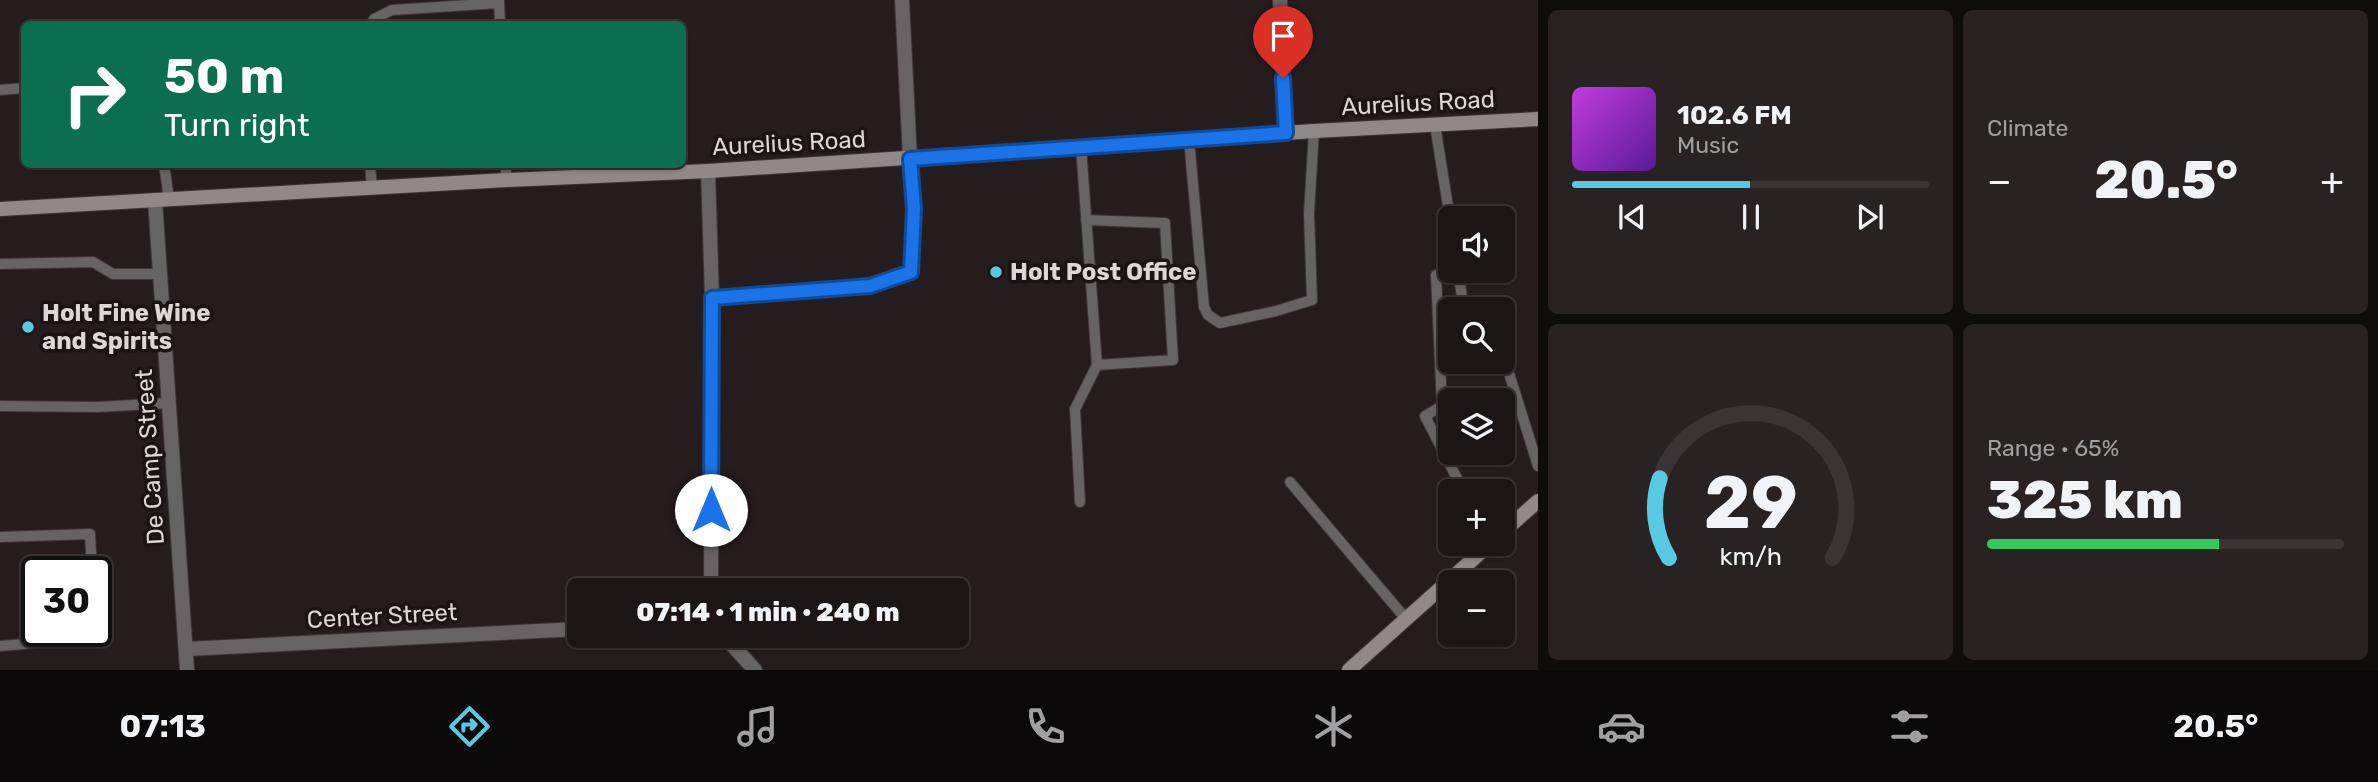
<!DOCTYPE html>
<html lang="en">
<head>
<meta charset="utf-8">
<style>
	:root { --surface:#1c1516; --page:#292223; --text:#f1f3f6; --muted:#a09fa1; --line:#3a3435; --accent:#58c9e3 }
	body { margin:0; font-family:Rubik,sans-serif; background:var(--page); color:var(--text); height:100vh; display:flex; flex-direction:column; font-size:26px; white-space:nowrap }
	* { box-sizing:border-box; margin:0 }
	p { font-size:23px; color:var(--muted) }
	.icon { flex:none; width:38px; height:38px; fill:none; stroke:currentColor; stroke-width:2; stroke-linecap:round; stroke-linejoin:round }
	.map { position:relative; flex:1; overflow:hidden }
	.drawer { display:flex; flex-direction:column; gap:10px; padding:10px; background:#0f0c0c; width:840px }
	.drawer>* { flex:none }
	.guide { position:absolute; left:21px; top:21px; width:665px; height:147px; border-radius:10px; box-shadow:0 2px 5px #0004,0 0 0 2px var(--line); background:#0b6e4f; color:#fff; overflow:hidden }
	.fabs { position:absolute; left:1438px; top:206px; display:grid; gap:14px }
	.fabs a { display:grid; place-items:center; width:77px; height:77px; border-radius:10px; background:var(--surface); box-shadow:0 2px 5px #0004,0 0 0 2px var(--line); font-size:35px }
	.speed { position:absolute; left:21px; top:556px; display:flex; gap:14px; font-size:35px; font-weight:700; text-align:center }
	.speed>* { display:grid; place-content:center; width:91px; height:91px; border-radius:50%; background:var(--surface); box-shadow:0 2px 5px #0004,0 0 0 2px var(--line); line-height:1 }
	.speed .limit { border:4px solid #111; border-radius:10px; background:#fff; color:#111 }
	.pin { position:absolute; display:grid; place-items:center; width:60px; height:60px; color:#fff; margin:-72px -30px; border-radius:50% 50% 50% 0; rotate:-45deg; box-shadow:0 0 7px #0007 }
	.pin .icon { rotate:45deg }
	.me { position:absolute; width:77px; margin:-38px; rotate:0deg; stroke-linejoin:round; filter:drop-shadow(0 0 5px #0008) }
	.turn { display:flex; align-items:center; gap:24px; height:147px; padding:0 28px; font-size:32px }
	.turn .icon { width:91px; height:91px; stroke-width:2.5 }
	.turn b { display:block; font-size:49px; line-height:60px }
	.big { font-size:52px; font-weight:800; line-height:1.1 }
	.drawer .widget { flex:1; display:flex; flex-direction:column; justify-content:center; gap:10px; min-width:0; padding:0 24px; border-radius:10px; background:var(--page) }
	.drawer .dial { align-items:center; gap:0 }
	.dial svg { height:182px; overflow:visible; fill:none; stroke:var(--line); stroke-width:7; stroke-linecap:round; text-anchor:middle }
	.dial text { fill:var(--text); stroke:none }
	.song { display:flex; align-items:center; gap:21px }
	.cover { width:84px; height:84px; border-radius:10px; background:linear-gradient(135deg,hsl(290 70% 55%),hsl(270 70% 35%)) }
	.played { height:7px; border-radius:4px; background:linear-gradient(90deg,var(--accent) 50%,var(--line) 50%) }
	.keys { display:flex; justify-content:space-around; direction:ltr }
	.heat { display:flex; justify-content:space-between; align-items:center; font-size:38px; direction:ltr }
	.charge { height:10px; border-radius:5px; background:linear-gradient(90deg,#34c759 65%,var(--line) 0) }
	.drawer .tiles { flex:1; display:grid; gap:10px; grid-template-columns:repeat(2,1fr) }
	.trip { position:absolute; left:567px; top:578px; width:402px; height:70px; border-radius:10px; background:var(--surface); box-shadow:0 2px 5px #0004,0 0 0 2px var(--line); font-weight:800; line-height:70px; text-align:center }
	.tabs { display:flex; height:112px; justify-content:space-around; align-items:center; background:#0b0809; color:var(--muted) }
	.tabs .icon { width:49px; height:49px }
	.tabs .current { color:var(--accent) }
	.tabs b { font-size:32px; color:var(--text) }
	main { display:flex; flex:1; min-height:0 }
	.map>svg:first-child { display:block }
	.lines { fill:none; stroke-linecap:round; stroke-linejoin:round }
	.lane-casing { stroke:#3f3638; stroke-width:12 }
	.street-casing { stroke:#3f3638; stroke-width:16 }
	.secondary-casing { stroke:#3f3638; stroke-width:16 }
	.lane { stroke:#676263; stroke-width:10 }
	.street { stroke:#676263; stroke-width:14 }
	.secondary { stroke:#908889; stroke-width:14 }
	.route-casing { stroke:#114b97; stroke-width:18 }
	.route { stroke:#1a73e8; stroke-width:12 }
	.poi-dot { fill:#58c9e3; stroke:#1c1315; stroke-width:2.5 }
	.labels { text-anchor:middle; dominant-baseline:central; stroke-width:7; stroke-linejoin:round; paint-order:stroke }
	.street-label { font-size:24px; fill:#dcd6d7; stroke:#1c1315 }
	.poi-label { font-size:24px; font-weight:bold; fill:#dcd6d7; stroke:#1c1315; text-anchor:start }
</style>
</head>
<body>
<main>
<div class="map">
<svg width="1538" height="670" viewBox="0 0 1538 670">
	<rect width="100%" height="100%" fill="#251c1e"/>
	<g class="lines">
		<!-- lane casing -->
		<g class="lane-casing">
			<path id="lane" d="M499 0 500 24
				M371 24 374 19 392 10 499 3
				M0 90 24 88
				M1435 125 1451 225
				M1189 139 1204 307 1208 315 1220 323 1276 311 1312 300 1309 213 1314 131
				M1081 147 1097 365 1173 360 1165 223 1086 220
				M164 164 169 199
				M370 164 372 188
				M506 164V180
				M0 264 93 262 113 274H160
				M1453 271 1436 275 1442 406 1425 416 1464 492
				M1458 271 1464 310
				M712 298 870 286 911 272 914 209 910 159
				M1503 354 1538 466
				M0 406 97 407 169 403
				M1290 482 1406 619
				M1080 502 1075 409 1097 365
				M0 537 90 534 92 572
				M0 646 95 638V632"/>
		</g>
		<!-- street casing -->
		<g class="street-casing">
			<path id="street" d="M902 0 910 159
				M1280 0 1286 133
				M708 171 712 298 711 590
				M155 200 187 670
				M723 635 755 670
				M186 649 579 629"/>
		</g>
		<!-- secondary casing -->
		<g class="secondary-casing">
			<path id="secondary" d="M0 209 506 180 708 171 1314 131 1538 119
				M1503 532 1538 501
				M1349 670 1490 544"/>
		</g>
		<!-- lane -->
		<use href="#lane" class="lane"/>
		<!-- street -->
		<use href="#street" class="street"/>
		<!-- secondary -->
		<use href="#secondary" class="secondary"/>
	</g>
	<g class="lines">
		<!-- route casing -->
		<g class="route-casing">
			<path id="route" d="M711 510 712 298 870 286 911 272 914 209 910 159 1286 133 1283 78"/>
		</g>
		<!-- route -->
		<use href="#route" class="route"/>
	</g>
	<!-- markers -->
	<g class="poi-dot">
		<circle cx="996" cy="272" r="7"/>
		<circle cx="28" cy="327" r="7"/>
	</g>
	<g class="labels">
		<!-- street labels -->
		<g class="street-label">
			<text transform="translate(1418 103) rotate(-3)">Aurelius Road</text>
			<text transform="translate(789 143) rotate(-3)">Aurelius Road</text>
			<text transform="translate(150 457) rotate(-94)">De Camp Street</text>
			<text transform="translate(382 616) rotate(-3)">Center Street</text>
		</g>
		<!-- poi labels -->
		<g class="poi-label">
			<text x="1010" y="272">Holt Post Office</text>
			<text x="42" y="313">Holt Fine Wine<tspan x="42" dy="28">and Spirits</tspan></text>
		</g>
	</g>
</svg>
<div class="fabs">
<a><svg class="icon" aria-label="sound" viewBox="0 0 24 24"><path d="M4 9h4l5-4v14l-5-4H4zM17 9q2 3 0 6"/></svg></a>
<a><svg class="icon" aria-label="search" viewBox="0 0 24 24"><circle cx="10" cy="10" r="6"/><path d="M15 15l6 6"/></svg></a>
<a><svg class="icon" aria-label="layers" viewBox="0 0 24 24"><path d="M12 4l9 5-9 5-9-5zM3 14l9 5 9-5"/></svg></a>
<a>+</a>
<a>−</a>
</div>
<div class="speed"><div class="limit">30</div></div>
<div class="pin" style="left:1283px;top:78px;background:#d93025"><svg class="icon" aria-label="arrive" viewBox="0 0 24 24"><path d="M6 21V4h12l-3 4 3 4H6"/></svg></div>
<svg class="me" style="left:711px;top:510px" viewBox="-20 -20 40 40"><circle r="19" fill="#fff"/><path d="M0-13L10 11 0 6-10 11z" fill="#1a73e8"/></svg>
<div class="trip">07:14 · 1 min · 240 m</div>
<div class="guide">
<div class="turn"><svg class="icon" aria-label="right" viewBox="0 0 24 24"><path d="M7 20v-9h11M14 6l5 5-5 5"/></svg><div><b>50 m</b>Turn right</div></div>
</div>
</div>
<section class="drawer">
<div class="tiles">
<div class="widget">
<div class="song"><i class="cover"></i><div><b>102.6 FM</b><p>Music</p></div></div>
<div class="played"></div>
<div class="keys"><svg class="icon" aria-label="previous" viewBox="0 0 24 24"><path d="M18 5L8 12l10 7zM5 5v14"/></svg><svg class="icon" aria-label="pause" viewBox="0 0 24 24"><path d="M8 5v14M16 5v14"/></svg><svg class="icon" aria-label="next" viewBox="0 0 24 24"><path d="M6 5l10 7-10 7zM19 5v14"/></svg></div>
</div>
<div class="widget"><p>Climate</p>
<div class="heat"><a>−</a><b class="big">20.5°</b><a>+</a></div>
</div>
<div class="widget dial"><svg viewBox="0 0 100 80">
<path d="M14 69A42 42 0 1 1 86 69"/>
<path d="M14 69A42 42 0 0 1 10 34" stroke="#58c9e3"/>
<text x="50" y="56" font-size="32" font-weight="700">29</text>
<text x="50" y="72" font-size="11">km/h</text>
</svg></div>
<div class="widget"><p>Range · 65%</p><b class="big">325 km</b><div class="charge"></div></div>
</div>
</section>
</main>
<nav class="tabs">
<b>07:13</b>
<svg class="icon current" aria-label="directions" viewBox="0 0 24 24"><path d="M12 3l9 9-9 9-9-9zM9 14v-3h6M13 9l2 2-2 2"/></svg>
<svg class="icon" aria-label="music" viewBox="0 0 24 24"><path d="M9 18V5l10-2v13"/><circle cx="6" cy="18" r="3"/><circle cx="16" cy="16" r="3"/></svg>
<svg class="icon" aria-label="phone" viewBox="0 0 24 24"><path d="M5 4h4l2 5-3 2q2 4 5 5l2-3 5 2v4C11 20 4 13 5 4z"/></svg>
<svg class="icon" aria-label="climate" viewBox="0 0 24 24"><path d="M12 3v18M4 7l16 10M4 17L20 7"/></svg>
<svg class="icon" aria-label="car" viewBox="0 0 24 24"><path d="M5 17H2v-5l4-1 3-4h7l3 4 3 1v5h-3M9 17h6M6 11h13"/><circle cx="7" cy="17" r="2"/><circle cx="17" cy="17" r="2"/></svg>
<svg class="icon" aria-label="filters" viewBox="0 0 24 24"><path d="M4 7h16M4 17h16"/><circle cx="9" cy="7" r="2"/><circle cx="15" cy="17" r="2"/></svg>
<b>20.5°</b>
</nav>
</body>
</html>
